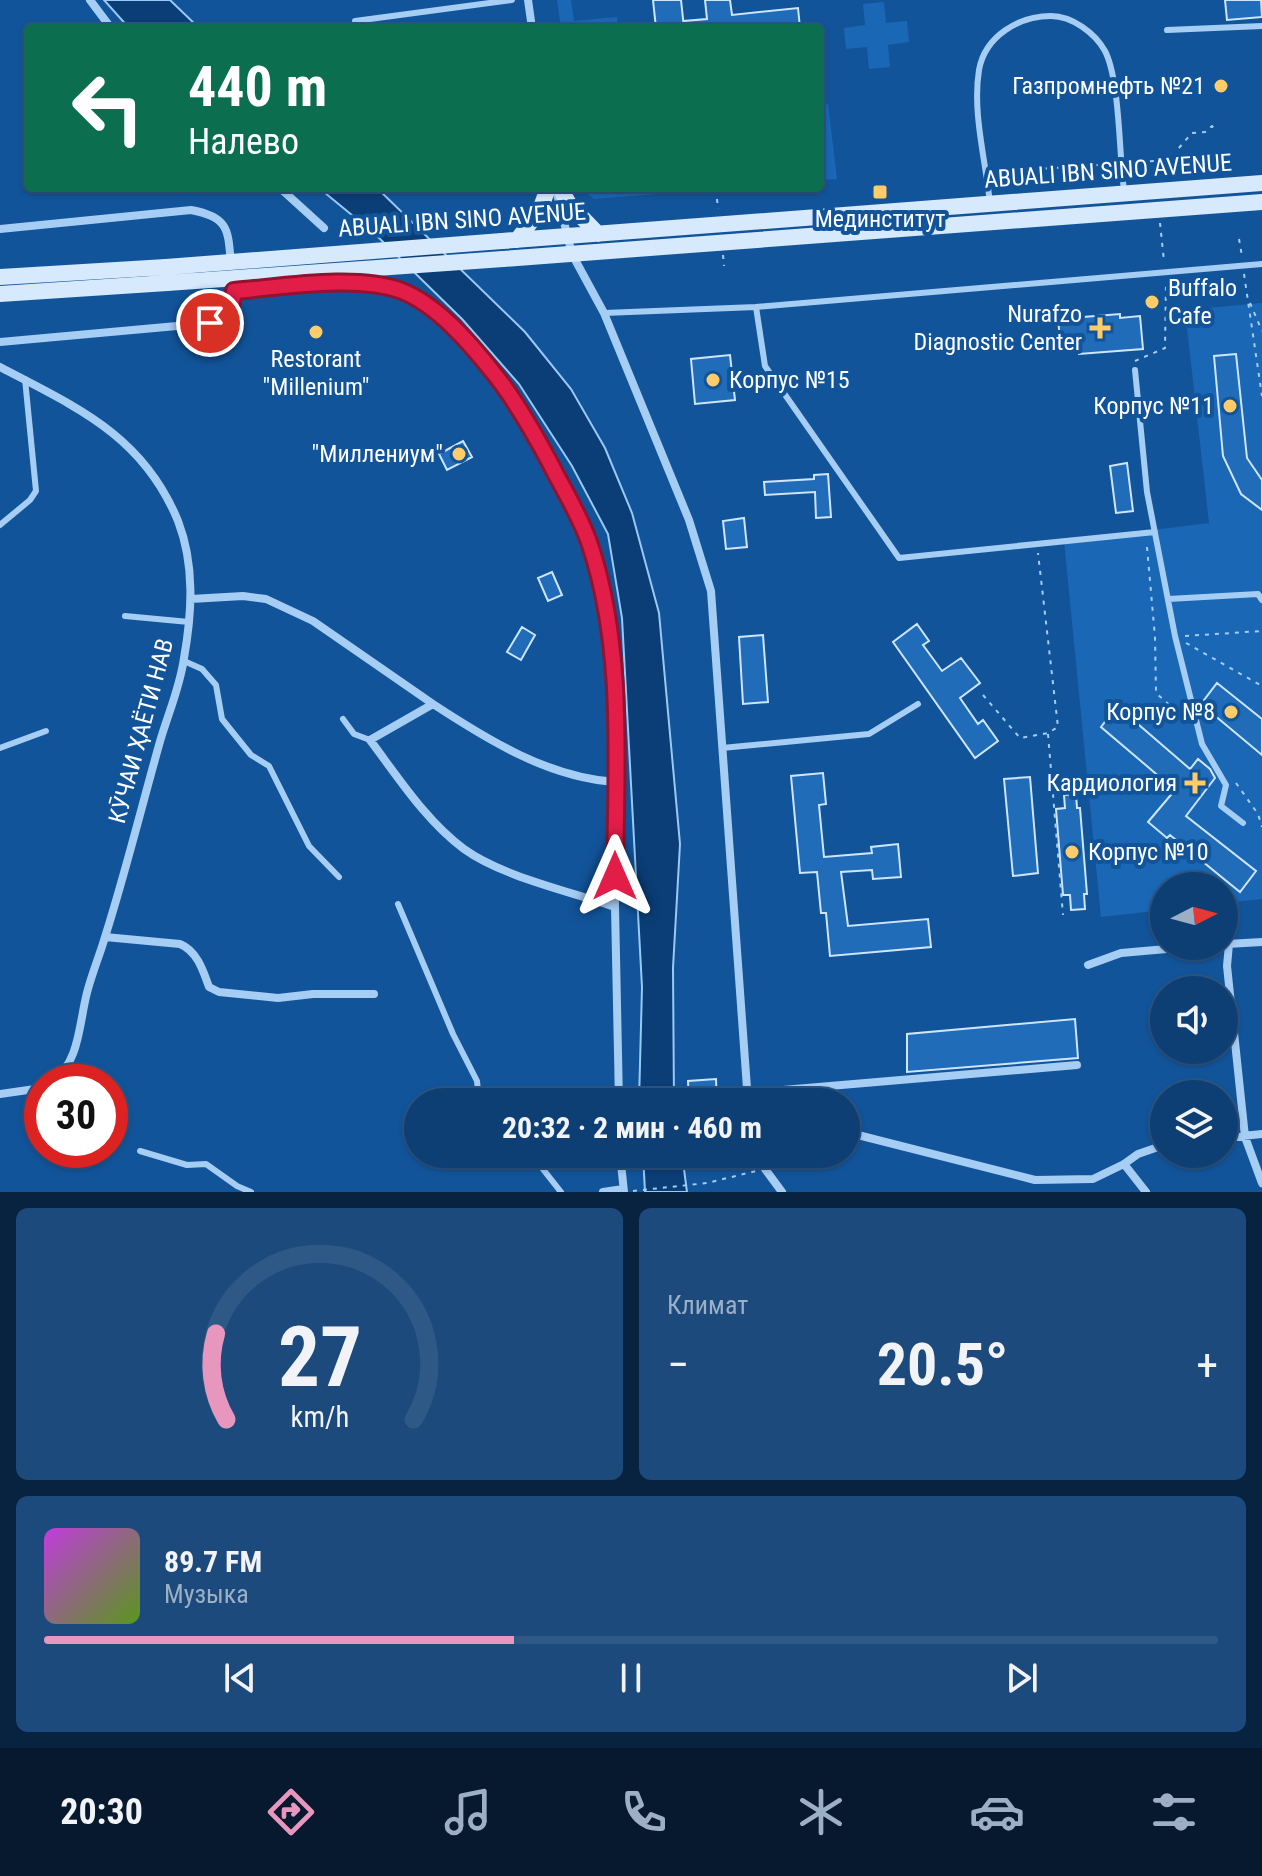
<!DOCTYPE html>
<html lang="ru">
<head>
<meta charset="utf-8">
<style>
	:root { --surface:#0e3f74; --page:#1c4a7c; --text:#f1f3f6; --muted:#9bafc5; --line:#2e5886; --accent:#e797bd }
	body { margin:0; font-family:"Roboto Condensed",sans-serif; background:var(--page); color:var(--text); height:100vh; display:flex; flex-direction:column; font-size:30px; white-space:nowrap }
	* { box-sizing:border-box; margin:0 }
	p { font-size:26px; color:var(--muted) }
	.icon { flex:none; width:44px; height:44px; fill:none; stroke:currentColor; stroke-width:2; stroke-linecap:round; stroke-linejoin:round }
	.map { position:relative; height:1192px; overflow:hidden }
	.panel { display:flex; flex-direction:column; gap:16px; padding:16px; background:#082340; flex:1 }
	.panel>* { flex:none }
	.top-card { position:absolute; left:24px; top:24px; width:800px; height:168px; border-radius:8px; box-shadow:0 2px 6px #0004,0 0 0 2px var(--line); background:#0b6e4f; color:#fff; overflow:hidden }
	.needle { width:52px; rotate:84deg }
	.tools { position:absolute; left:1150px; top:872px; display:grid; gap:16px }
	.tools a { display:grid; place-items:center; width:88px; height:88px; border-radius:50%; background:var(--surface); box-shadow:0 2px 6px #0004,0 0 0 2px var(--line); font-size:40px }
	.speed { position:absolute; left:24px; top:1064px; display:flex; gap:16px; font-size:40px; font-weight:700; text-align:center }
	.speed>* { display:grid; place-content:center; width:104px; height:104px; border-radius:50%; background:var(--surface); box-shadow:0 2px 6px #0004,0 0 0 2px var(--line); line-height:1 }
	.speed .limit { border:12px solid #d22; background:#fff; color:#111 }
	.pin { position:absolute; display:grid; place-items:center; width:68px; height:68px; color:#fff; margin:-34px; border:4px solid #fff; border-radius:50%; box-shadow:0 2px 8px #0007 }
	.me { position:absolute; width:88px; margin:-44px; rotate:0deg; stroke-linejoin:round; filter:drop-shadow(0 0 6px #0008) }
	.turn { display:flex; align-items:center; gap:28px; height:168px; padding:0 32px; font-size:36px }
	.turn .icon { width:104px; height:104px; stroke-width:2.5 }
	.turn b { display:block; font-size:56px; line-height:68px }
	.big { font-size:60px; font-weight:700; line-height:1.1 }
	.panel .widget { flex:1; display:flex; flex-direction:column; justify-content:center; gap:12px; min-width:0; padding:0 28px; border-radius:12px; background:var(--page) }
	.panel .dial { align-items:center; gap:0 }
	.dial svg { height:208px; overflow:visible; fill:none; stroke:var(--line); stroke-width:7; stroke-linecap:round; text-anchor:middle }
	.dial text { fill:var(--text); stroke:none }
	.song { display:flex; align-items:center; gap:24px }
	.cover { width:96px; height:96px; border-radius:12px; background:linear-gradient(135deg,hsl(290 70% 55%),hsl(90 70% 35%)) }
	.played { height:8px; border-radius:4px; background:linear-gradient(90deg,var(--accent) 40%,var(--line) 40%) }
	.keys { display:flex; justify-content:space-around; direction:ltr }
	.heat { display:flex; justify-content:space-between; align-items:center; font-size:44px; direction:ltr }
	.panel .tiles { flex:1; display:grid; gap:16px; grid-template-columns:1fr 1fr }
	.widget:last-child { grid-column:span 2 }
	.trip { position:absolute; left:404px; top:1088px; width:456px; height:80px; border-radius:40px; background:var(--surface); box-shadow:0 2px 6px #0004,0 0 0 2px var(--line); font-weight:700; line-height:80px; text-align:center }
	.tab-bar { display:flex; height:128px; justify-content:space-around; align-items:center; background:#06192e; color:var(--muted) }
	.tab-bar .icon { width:56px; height:56px }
	.tab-bar .current { color:var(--accent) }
	.tab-bar b { font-size:36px; color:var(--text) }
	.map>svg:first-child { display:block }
	.green { fill:#1a67b5 }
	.water { fill:#0b3e77; stroke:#98c9f7; stroke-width:2 }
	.building { fill:#206cb9; stroke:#cee6fd; stroke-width:2 }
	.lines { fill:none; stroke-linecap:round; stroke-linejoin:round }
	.path { stroke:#a6cdf4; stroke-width:2; stroke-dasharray:4 6; stroke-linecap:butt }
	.lane { stroke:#a6cdf4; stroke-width:6 }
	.street { stroke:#a6cdf4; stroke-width:8 }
	.secondary { stroke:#d6e9fd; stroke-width:16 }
	.secondary-bridge { stroke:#d6e9fd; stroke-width:16 }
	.route-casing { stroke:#92132f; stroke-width:20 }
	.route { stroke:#e11d48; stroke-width:14 }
	.poi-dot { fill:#ffcc69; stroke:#12549a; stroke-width:3 }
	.labels { text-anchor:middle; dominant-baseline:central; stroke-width:8; stroke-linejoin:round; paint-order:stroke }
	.poi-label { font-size:24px; fill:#fff; stroke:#12549a; text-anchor:end }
	.street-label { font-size:24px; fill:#fff; stroke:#12549a }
</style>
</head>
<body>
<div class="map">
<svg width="1262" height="1192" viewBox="0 0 1262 1192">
	<rect width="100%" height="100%" fill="#12549a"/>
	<!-- green -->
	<path class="green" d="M557 0H571L574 21 617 17 618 28H561Z
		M884 2 886 23 907 21 909 42 888 45 890 67 869 69 867 47 846 49 844 28 865 25 863 4Z
		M828 104 837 179 820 180V105Z
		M584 188H683V192L594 199 585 192Z
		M1262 303V899L1224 903V886H1164V910L1101 917 1064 541 1209 523 1185 310Z"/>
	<!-- water -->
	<path class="water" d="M104 0H170L199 28H129Z
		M319 188H377L525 332 571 389 605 448 632 513 659 613 680 844 673 968 674 1102H639L642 987 622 618 608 534 572 466 519 384 462 319 375 234Z
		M643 1154H682L687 1192H645Z"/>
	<!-- building -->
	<path class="building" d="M653 0H681L684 28H656Z
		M705 0H730L732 15 798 8 800 28H685L684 21 707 19Z
		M1225 0H1261L1262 17 1227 20Z
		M1120 314V318L1140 316 1143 349 1079 354 1077 338 1060 339 1058 319Z
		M1236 354 1247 458 1262 480V510L1241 494 1223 456 1214 356Z
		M730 355 735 400 695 404 691 359Z
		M463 441 472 457 447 470 439 454Z
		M1127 463 1133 511 1116 513 1110 466Z
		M828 474 831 517 816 518 815 492 765 495 764 482 814 479V475Z
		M744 518 747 547 726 549 723 521Z
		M552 572 562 595 548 601 538 578Z
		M917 624 929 641 923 645 942 671 961 658 980 683 960 698 978 724 983 720 998 741 975 758 893 642Z
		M522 627 535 635 521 660 507 652Z
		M763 635 768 702 743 704 739 637Z
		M1217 683 1262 719V755L1201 704Z
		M1117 706 1190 769 1198 759 1210 769 1215 778 1186 816 1256 871 1240 892 1170 835 1167 838 1148 822 1175 790 1101 727Z
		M823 773 826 804 819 805 824 857 872 853 871 847 898 844 901 877 873 879 872 870 841 872 848 926 928 919 931 947 830 956 826 913H821L817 872 800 873 791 776Z
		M1030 777 1038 873 1013 876 1004 779Z
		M1076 794 1077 808H1080L1087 894H1084L1085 909 1071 910 1070 895H1063L1056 809 1065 808 1064 795Z
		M1075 1019 1078 1058 907 1072V1034Z
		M716 1079 717 1102H689L688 1081Z"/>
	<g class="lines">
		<!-- path -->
		<path class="path" d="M1156 161 1177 156 1178 149 1192 133 1205 132 1212 126 1216 131
			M1130 163 1154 161 1156 178
			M995 172 1112 164
			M717 199 718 209
			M1160 223 1164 261
			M1239 239 1242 256
			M723 255 724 266
			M1244 274 1262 396
			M1250 303 1262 331
			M1135 361 1165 348 1166 283
			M1147 547 1155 637 1156 693 1185 719
			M1185 636 1262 631
			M1186 643 1262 686
			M983 695 1020 738 1048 733 1058 727 1038 553
			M1048 734 1063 915
			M1236 783 1258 814 1262 827
			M633 1191 707 1183 756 1171"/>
		<!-- lane -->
		<path class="lane" d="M355 21 512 0
			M1167 30 1262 26
			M990 204C986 161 972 113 979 70 985 36 1019 16 1051 16 1072 16 1095 33 1105 51 1120 80 1119 155 1124 190
			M756 307 765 366 899 558 1155 532
			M604 313 756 307 1262 264
			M1135 370 1147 492 1175 636 1202 744 1226 785 1221 806 1243 823
			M0 525 30 500 36 491 25 379
			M1168 599 1258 594 1262 600
			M125 616 189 622
			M184 661 202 669 216 685 222 719 251 755 269 766 309 846 339 877
			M343 719 354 734 370 740
			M0 748 46 731
			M722 748 869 734 918 704
			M398 904 453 1034 477 1081 479 1100
			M460 1102 479 1100 482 1102
			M140 1151 187 1165 206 1164 237 1186 251 1192
			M531 1154 561 1192"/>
		<!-- street -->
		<path class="street" d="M90 0 111 28
			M528 0 532 28
			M280 188 324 228
			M557 194 572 254 604 313 689 520 711 591 748 1102
			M0 229 191 210C230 217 228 231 231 265
			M234 291 354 283 386 286 415 297 451 327 499 379 538 442 590 544 611 644 615 696V907L619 1102
			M0 342 210 323C229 315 234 307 233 287
			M0 367C76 407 143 435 178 521 195 565 192 613 184 658 180 688 167 716 159 745 141 809 125 874 105 937 100 954 93 971 88 989 79 1019 81 1062 52 1082
			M191 599 243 596 266 599 313 621 433 704 370 740C398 777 426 821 464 849 503 877 569 891 615 907
			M433 704C488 740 549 778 616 782
			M105 937 180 944C197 951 203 970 209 987L219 992 278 998 313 994H374
			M1227 944 1262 942
			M1229 944 1227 966 1245 1137 1262 1183
			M1088 965 1121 953 1201 946
			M747 1093 1077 1065
			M0 1094 42 1088
			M846 1132 1035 1180 1093 1179 1124 1164 1138 1154 1164 1145
			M1224 1138 1262 1134
			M620 1154 624 1192
			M761 1154 765 1169 782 1192
			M1124 1164 1146 1192
			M603 1192 623 1189"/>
		<!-- secondary -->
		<path class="secondary" d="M560 188 569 204 598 234
			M517 240 540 210 548 188
			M502 241 1262 183
			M503 259 1262 202
			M0 277 166 267
			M0 294 167 283"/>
		<!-- secondary-bridge -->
		<path class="secondary-bridge" d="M166 267 502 241
			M167 283 503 259"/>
	</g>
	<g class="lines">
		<!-- route casing -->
		<g class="route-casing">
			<path id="route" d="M210 323C227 316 232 309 234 291 282 287 357 274 402 291 437 305 469 342 492 371 515 399 533 431 550 463 563 489 581 517 590 545 625 650 616 767 615 876"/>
		</g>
		<!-- route -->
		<use href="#route" class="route"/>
	</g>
	<!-- markers -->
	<g class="poi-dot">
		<circle cx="1221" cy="86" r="8"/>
		<rect x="872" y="184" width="16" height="16" rx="4"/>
		<circle cx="1152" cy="302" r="8"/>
		<path d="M1096 316h8v8h8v8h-8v8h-8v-8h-8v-8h8z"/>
		<circle cx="316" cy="332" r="8"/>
		<circle cx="713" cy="380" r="8"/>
		<circle cx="1230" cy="406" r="8"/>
		<circle cx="459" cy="454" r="8"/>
		<circle cx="1231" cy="712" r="8"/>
		<path d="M1191 771h8v8h8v8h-8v8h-8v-8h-8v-8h8z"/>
		<circle cx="1072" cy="852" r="8"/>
	</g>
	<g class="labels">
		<!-- poi labels -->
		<g class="poi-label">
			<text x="1205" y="86">Газпромнефть №21</text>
			<text x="880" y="219" text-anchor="middle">Мединститут</text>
			<text x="1168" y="288" text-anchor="start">Buffalo<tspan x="1168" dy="28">Cafe</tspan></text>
			<text x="1082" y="314">Nurafzo<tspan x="1082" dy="28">Diagnostic Center</tspan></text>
			<text x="316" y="359" text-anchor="middle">Restorant<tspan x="316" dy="28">"Millenium"</tspan></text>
			<text x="729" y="380" text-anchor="start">Корпус №15</text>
			<text x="1214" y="406">Корпус №11</text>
			<text x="443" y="454">"Миллениум"</text>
			<text x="1215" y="712">Корпус №8</text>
			<text x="1177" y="783">Кардиология</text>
			<text x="1088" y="852" text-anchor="start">Корпус №10</text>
		</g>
		<!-- street labels -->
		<g class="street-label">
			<text transform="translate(1108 171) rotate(-4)">ABUALI IBN SINO AVENUE</text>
			<text transform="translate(462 220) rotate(-4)">ABUALI IBN SINO AVENUE</text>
			<text transform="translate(141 731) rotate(-75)">КӮЧАИ ҲАЁТИ НАВ</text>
		</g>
	</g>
</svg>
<div class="tools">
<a><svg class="needle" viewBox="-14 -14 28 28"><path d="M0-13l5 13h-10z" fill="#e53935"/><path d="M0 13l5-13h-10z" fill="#9bafc5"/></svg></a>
<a><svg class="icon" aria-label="sound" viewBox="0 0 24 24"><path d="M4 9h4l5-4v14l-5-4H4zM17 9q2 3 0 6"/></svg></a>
<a><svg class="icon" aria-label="layers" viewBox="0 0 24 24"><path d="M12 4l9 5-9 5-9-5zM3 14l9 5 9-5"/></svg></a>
</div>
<div class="speed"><div class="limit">30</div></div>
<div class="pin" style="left:210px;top:323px;background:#d93025"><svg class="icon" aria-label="arrive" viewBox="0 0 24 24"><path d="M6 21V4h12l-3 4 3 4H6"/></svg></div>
<svg class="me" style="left:615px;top:876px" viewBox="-20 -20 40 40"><path d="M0-17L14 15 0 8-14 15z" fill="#e11d48" stroke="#fff" stroke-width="4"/></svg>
<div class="trip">20:32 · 2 мин · 460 m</div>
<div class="top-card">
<div class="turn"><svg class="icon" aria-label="left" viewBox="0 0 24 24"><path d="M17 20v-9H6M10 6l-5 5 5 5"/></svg><div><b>440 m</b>Налево</div></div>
</div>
</div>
<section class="panel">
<div class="tiles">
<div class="widget dial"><svg viewBox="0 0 100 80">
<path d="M14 69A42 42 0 1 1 86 69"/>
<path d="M14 69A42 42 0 0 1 10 36" stroke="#e797bd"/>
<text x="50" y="56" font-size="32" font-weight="700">27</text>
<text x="50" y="72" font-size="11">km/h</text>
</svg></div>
<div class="widget"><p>Климат</p>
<div class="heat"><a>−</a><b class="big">20.5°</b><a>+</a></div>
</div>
<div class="widget">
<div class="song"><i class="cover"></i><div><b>89.7 FM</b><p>Музыка</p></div></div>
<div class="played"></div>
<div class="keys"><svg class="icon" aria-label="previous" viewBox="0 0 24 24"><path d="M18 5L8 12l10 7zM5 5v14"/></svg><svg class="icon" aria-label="pause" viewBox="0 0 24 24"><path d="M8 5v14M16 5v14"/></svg><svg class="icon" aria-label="next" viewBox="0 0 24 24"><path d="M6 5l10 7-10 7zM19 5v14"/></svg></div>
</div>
</div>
</section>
<nav class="tab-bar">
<b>20:30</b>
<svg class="icon current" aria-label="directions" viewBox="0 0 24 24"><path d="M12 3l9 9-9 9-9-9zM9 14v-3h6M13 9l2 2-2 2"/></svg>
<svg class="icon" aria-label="music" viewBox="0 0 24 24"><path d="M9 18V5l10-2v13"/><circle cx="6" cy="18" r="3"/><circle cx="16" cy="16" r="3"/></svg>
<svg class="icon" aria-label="phone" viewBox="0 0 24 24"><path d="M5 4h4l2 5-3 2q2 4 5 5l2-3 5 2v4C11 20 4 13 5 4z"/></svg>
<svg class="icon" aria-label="climate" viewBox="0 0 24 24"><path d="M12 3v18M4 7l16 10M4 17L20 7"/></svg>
<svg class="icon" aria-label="car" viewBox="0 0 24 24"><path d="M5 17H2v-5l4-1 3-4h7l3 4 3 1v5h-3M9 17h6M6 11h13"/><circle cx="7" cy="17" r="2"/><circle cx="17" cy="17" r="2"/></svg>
<svg class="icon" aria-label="filters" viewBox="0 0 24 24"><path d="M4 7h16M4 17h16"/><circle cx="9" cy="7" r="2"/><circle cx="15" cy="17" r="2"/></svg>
</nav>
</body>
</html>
